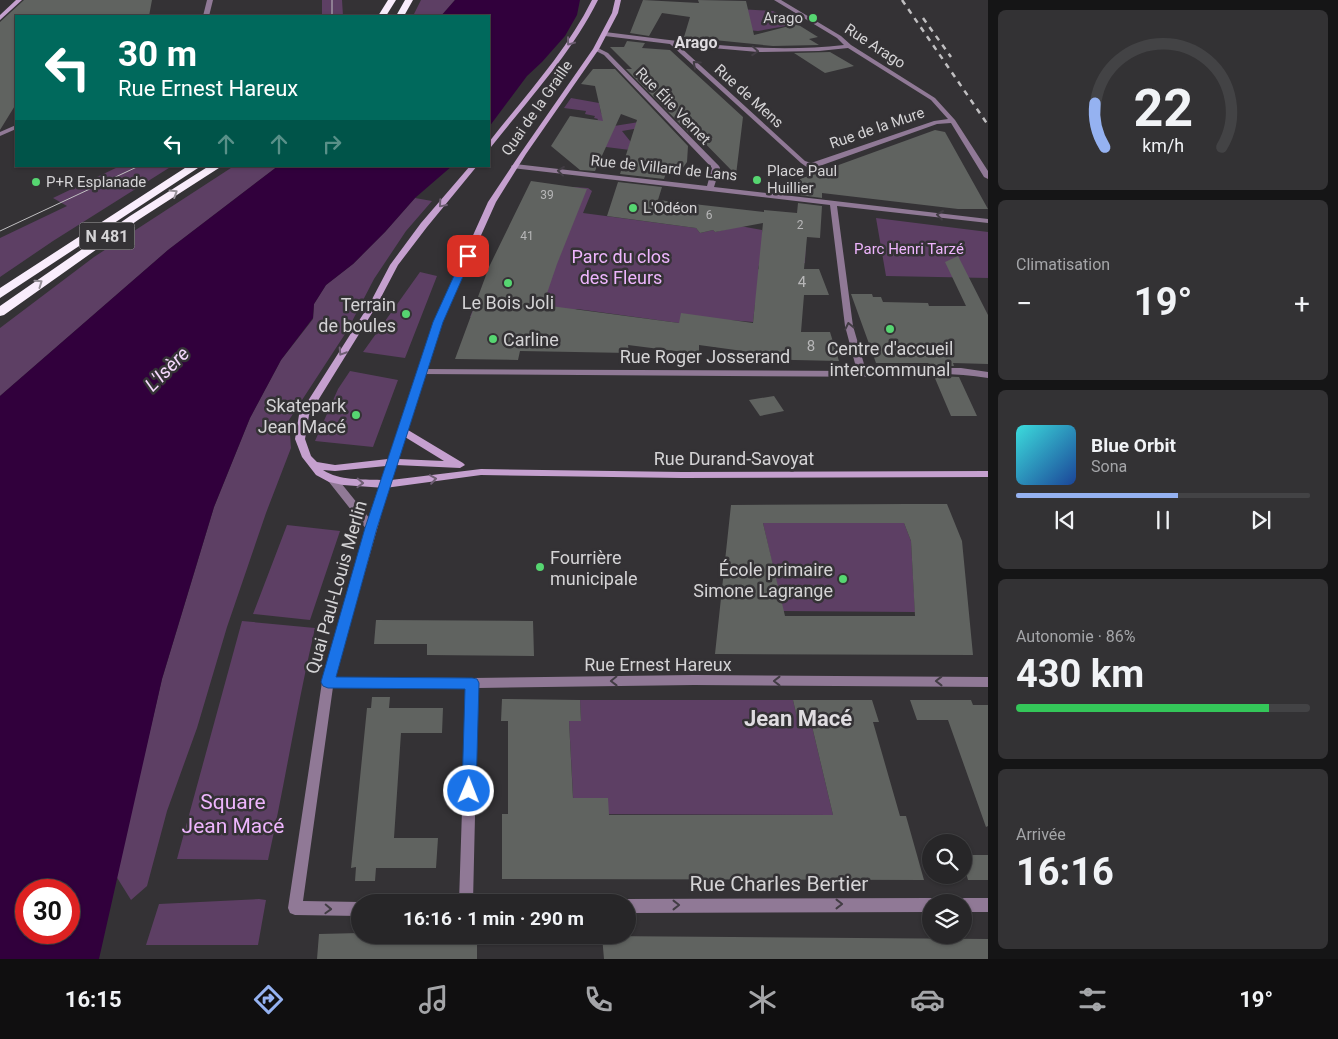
<!DOCTYPE html>
<html lang="fr">
<head>
<meta charset="utf-8">
<style>
	:root { --surface:#272628; --page:#333234; --text:#f1f3f6; --muted:#a4a5a8; --line:#434345; --accent:#95b2f1 }
	body { margin:0; font-family:Roboto,sans-serif; background:var(--page); color:var(--text); height:100vh; display:flex; flex-direction:column; font-size:19px; white-space:nowrap }
	* { box-sizing:border-box; margin:0 }
	p { font-size:16px; color:var(--muted) }
	.icon { flex:none; width:28px; height:28px; fill:none; stroke:currentColor; stroke-width:2; stroke-linecap:round; stroke-linejoin:round }
	.map { position:relative; flex:1; overflow:hidden }
	.drawer { display:flex; flex-direction:column; gap:10px; padding:10px; background:#151516; width:350px }
	.drawer>* { flex:none }
	.banner { position:absolute; left:15px; top:15px; width:475px; height:152px; border-radius:0px; box-shadow:0 1px 4px #0004,0 0 0 1px var(--line); background:#00695c; color:#fff; overflow:hidden }
	.tools { position:absolute; left:922px; top:834px; display:grid; gap:10px }
	.tools a { display:grid; place-items:center; width:50px; height:50px; border-radius:50%; background:var(--surface); box-shadow:0 1px 4px #0004,0 0 0 1px var(--line); font-size:25px }
	.speed { position:absolute; left:15px; top:879px; display:flex; gap:10px; font-size:25px; font-weight:700; text-align:center }
	.speed>* { display:grid; place-content:center; width:65px; height:65px; border-radius:50%; background:var(--surface); box-shadow:0 1px 4px #0004,0 0 0 1px var(--line); line-height:1 }
	.speed .limit { border:8px solid #d22; background:#fff; color:#111 }
	.pin { position:absolute; display:grid; place-items:center; width:42px; height:42px; color:#fff; margin:-21px; border-radius:10px; box-shadow:0 2px 8px #0006 }
	.me { position:absolute; width:55px; margin:-28px; rotate:1deg; stroke-linejoin:round; filter:drop-shadow(0 0 4px #0008) }
	.turn { display:flex; align-items:center; gap:18px; height:105px; padding:0 20px; font-size:22px }
	.turn .icon { width:65px; height:65px; stroke-width:2.5 }
	.turn b { display:block; font-size:35px; line-height:42px }
	.lanes { display:flex; align-items:center; height:48px; padding:0 20px; background:#0003; justify-content:center; gap:25px; direction:ltr }
	.lanes .off { opacity:.35 }
	.big { font-size:38px; font-weight:700; line-height:1.1 }
	.drawer .widget { flex:1; display:flex; flex-direction:column; justify-content:center; gap:8px; min-width:0; padding:0 18px; border-radius:8px; background:var(--page) }
	.drawer .dial { align-items:center; gap:0 }
	.dial svg { height:130px; overflow:visible; fill:none; stroke:var(--line); stroke-width:7; stroke-linecap:round; text-anchor:middle }
	.dial text { fill:var(--text); stroke:none }
	.song { display:flex; align-items:center; gap:15px }
	.cover { width:60px; height:60px; border-radius:8px; background:linear-gradient(135deg,hsl(180 70% 55%),hsl(220 70% 35%)) }
	.played { height:5px; border-radius:2px; background:linear-gradient(90deg,var(--accent) 55%,var(--line) 55%) }
	.keys { display:flex; justify-content:space-around; direction:ltr }
	.heat { display:flex; justify-content:space-between; align-items:center; font-size:28px; direction:ltr }
	.charge { height:8px; border-radius:4px; background:linear-gradient(90deg,#34c759 86%,var(--line) 0) }
	.trip { position:absolute; left:351px; top:894px; width:285px; height:50px; border-radius:25px; background:var(--surface); box-shadow:0 1px 4px #0004,0 0 0 1px var(--line); font-weight:700; line-height:50px; text-align:center }
	.dock { display:flex; height:80px; justify-content:space-around; align-items:center; background:#100f10; color:var(--muted) }
	.dock .icon { width:35px; height:35px }
	.dock .on { color:var(--accent) }
	.dock b { font-size:22px; color:var(--text) }
	main { display:flex; flex:1; min-height:0 }
	.map>svg:first-child { display:block }
	.green { fill:#5d3f64 }
	.water { fill:#31003c; fill-rule:evenodd }
	.building { fill:#606360; fill-rule:evenodd }
	.lines { fill:none; stroke-linecap:round; stroke-linejoin:round }
	.street { fill:#907996; fill-rule:evenodd }
	.secondary { fill:#c5a0cf; fill-rule:evenodd }
	.highway { fill:#f9edfc; fill-rule:evenodd }
	.tram { stroke:#c0bfc1; stroke-width:1 }
	.rail { stroke:#c0bfc1; stroke-width:2.5; stroke-dasharray:5.5 5.5; stroke-linecap:butt }
	.oneway { stroke:#6e5e73 }
	.oneway2 { stroke:#423d44 }
	.oneway3 { stroke:#969098 }
	.route { fill:#1a73e8; stroke:#114b97 }
	.poi-dot { fill:#56d671; stroke:#343235; stroke-width:2 }
	.labels { text-anchor:middle; dominant-baseline:central; stroke-width:5; stroke-linejoin:round; paint-order:stroke }
	.far-number-label { font-size:12px; fill:#b7b7b8 }
	.far-poi-label { font-size:15px; fill:#d4d3d5; stroke:#343235; text-anchor:start }
	.far-street-label { font-size:15px; fill:#d4d3d5; stroke:#343235 }
	.far-park-label { font-size:15px; fill:#eeb5fd; stroke:#343235 }
	.number-label { font-size:15px; fill:#b7b7b8 }
	.far-neighbourhood-label { font-size:16px; font-weight:bold; fill:#dfdce0; stroke:#343235 }
	.shield { fill:#343235; stroke:#a4a3a5; stroke-width:1 }
	.shield-label { font-size:16px; font-weight:bold; fill:#d4d3d5 }
	.park-label { font-size:18px; fill:#eeb5fd; stroke:#343235 }
	.poi-label { font-size:18px; fill:#d4d3d5; stroke:#343235; text-anchor:end }
	.street-label { font-size:18px; fill:#d4d3d5; stroke:#343235 }
	.water-label { font-size:19px; font-style:italic; fill:#f5d9fd; stroke:#343235 }
	.near-park-label { font-size:21px; fill:#eeb5fd; stroke:#343235 }
	.near-street-label { font-size:21px; fill:#d4d3d5; stroke:#343235 }
	.near-neighbourhood-label { font-size:22px; font-weight:bold; fill:#dfdce0; stroke:#343235 }
</style>
</head>
<body>
<main>
<div class="map">
<svg width="988" height="959" viewBox="0 0 988 959">
	<rect width="100%" height="100%" fill="#343235"/>
	<!-- green -->
	<path class="green" d="M322 0H342L343 16H322Z
		M421 0H455L441 16H413Z
		M722 8 773 11 797 24 758 31 725 28Z
		M571 98 599 103 601 113 614 126 658 119 663 124 622 131 638 151 606 147 595 124 598 119 594 118 595 116 585 114 586 111 564 108Z
		M120 166H172L53 241 0 277V238L67 206 53 198Z
		M234 166H278L168 250 0 396V328L94 257Z
		M573 187 588 188 592 191 583 213 696 228 700 233 713 230 715 232 740 226 762 230V234L806 239 805 263 790 266 759 265 758 269 765 273 755 304 753 322 729 320 679 323 577 309 533 325 470 317 478 297 532 304 564 208Z
		M415 198 432 201 406 231 374 279 347 331 289 420 291 448 266 513 227 627 197 728 167 811 147 886 131 900 116 876 162 679 214 507 250 418 281 360 313 319 314 304 326 285 353 264 385 232Z
		M876 218 988 232V278L886 276Z
		M420 272 437 276 405 358 363 352Z
		M350 371 398 380 373 447 315 441 338 389Z
		M763 523H904L911 541 915 612 783 611Z
		M287 525 340 531 310 620 253 614Z
		M242 621 315 628C297 705 285 783 268 860L177 859Z
		M580 700H793L798 722H811L833 815 574 814 569 721H581Z
		M259 899 266 900 258 945H146L159 904Z"/>
	<!-- water -->
	<path class="water" d="M455 0H580L577 15 565 36 542 62 527 76 489 127V16H441Z
		M278 166H452L415 198 385 232 353 264 326 285 314 304 313 318 281 360 250 418 214 507 162 679 99 959H0V396L168 250ZM26 890H69V932H26Z"/>
	<!-- building -->
	<path class="building" d="M24 0H152L149 16H16V104L0 130V22Z
		M643 0 699 3 698 0 746 1 754 35 797 24 818 37 809 39 819 45 773 46 684 37 690 17 662 13 649 36 630 33Z
		M627 41 645 43 642 48 670 50 743 117 736 175 690 128 689 133 626 69H632L610 47H624Z
		M830 52 854 66 825 73 794 53Z
		M593 69H615L688 146 687 162 682 169 679 171 667 170 664 179 620 174 637 120 621 114 595 171 580 170 551 146 570 116 603 121 595 86 581 84Z
		M935 130 945 132 988 209H958L822 193V198L799 195 800 179Z
		M531 181 587 189 557 264 543 305 679 323 681 313 753 323 763 223 715 232 713 230 700 233 696 228 607 216 618 182 662 187 658 200 764 212V210L797 213 798 203 822 206 820 238 807 237 804 269H819L829 295H804L801 332H830L839 361 749 359 750 352 699 345V354L628 345 629 353 520 351 518 360 455 359 489 267Z
		M958 256 988 315V364L953 363 954 366H930L928 363H876L851 294H872L873 297H881L883 302 928 303 929 306H966L945 262Z
		M934 376 959 377 977 416H951Z
		M774 396 784 411 760 416 749 400Z
		M908 504H947L962 541 973 655 715 654 731 505ZM763 523H904L911 541 915 616H785Z
		M376 620 533 621 534 656 427 655V644H374Z
		M372 697H390L389 708H443L442 733H401L394 838H438L436 868H376L375 881H355L356 867 351 868 367 708H371Z
		M502 699 580 700 581 721H569L573 798H608L609 815H833L811 722H798L793 700H872L879 722H873L900 816H906L924 880 502 879V814H508V721H501Z
		M910 700H971L973 705H988V826L986 827 948 720H917Z
		M964 855H988V880H968L964 866Z
		M360 933V935H384V941L477 942V959H317L319 934Z
		M602 936 988 939V959H604Z"/>
	<g class="lines">
		<!-- street -->
		<path class="street" d="M207 0H213L209 16H203Z
			M774 0H781L841 36 851 45 935 98 955 120 988 171V179L984 177 951 123 937 124 814 168H808L801 163 670 44 605 36 602 34 605 32C685 42 764 54 844 45L837 38ZM678 45 758 52 819 51 848 48 931 100 948 119 934 121 811 163 805 161Z
			M594 48H598L608 53 719 166 720 168 714 187 988 219V223L837 206 853 326 866 371H903L921 368H961L988 372V378C959 374 932 372 903 377L419 374 417 372 422 369 857 371 845 326 830 205 512 168 511 166 515 164 707 186 712 168 604 55 594 50Z
			M16 125V129L0 136V132Z
			M333 477 337 478 370 519 380 484 385 480 390 484 335 677 472 678 694 675 988 677V687L694 685 478 688 473 902H459L466 688 333 687 303 901 360 902V916L295 915 290 913 288 908 322 682 367 530 329 482 328 480 329 478Z
			M931 898 936 900 937 902H931V912L628 913V902H623L628 899Z
			M964 898H988V912H964V902H958L959 900Z"/>
		<!-- secondary -->
		<path class="secondary" d="M16 0H22L0 20V15Z
			M592 0H598C571 54 528 100 491 147L489 148V142C525 96 566 52 592 0Z
			M615 0H621L618 13 599 49 526 154 496 202 442 322 408 430 463 463 465 465 460 468 396 465 391 480 481 469 682 472 988 471V477L682 478 481 475 385 488 343 485 329 482 316 475 302 457 295 439 299 415 369 305 390 265 421 223 470 166H477L427 227 398 265 377 305 309 415 305 439 311 456 317 462 335 465 388 459 434 322 488 202 520 154 593 49 612 13ZM405 437 444 461 398 459ZM386 466 381 480C361 479 340 481 323 470L335 471Z"/>
		<!-- highway -->
		<path class="highway" d="M388 0H396L386 16H378Z
			M405 0H413L404 16H396Z
			M188 166H201L0 298V288Z
			M209 166H222L138 220 4 315 0 316V306L130 216Z"/>
		<!-- tram -->
		<path class="tram" d="M332 0V16
			M0 231 139 166"/>
		<!-- rail -->
		<path class="rail" d="M902 0 988 125
			M923 18 951 57"/>
	</g>
	<!-- one-way arrows -->
	<defs><path id="oneway-chevron" d="M-2-3.5L2.5 0L-2 3.5" fill="none" stroke-width="1.6" stroke-linecap="round" stroke-linejoin="round" transform="scale(1.25)"/></defs>
	<g class="oneway">
		<use href="#oneway-chevron" transform="translate(570 42) rotate(127)"/>
		<use href="#oneway-chevron" transform="translate(442 204) rotate(131)"/>
		<use href="#oneway-chevron" transform="translate(342 352) rotate(123)"/>
		<use href="#oneway-chevron" transform="translate(433 479) rotate(-8)"/>
		<use href="#oneway-chevron" transform="translate(360 483) rotate(2)"/>
	</g>
	<g class="oneway2">
		<use href="#oneway-chevron" transform="translate(755 51) rotate(4)"/>
		<use href="#oneway-chevron" transform="translate(696 64) rotate(-138)"/>
		<use href="#oneway-chevron" transform="translate(561 171) rotate(-174)"/>
		<use href="#oneway-chevron" transform="translate(940 215) rotate(-173)"/>
		<use href="#oneway-chevron" transform="translate(849 326) rotate(-102)"/>
		<use href="#oneway-chevron" transform="translate(614 681) rotate(179)"/>
		<use href="#oneway-chevron" transform="translate(777 681) rotate(-180)"/>
		<use href="#oneway-chevron" transform="translate(939 681) rotate(-180)"/>
		<use href="#oneway-chevron" transform="translate(839 904)"/>
		<use href="#oneway-chevron" transform="translate(676 905)"/>
		<use href="#oneway-chevron" transform="translate(328 909) rotate(2)"/>
	</g>
	<g class="oneway3">
		<use href="#oneway-chevron" transform="translate(174 193) rotate(-32)"/>
		<use href="#oneway-chevron" transform="translate(39 283) rotate(-35)"/>
	</g>
	<!-- route -->
	<path class="route" d="M468 254 472 256 443 322 377 528 336 677 472 678 477 679 479 683 476 791 474 796 469 798 464 796 462 791 465 689 328 688 323 686 321 682 365 528 433 322 463 256Z"/>
	<!-- markers -->
	<g class="poi-dot">
		<circle cx="813" cy="18" r="5"/>
		<circle cx="757" cy="180" r="5"/>
		<circle cx="36" cy="182" r="5"/>
		<circle cx="633" cy="208" r="5"/>
		<circle cx="508" cy="283" r="5"/>
		<circle cx="406" cy="314" r="5"/>
		<circle cx="890" cy="329" r="5"/>
		<circle cx="493" cy="339" r="5"/>
		<circle cx="356" cy="415" r="5"/>
		<circle cx="540" cy="567" r="5"/>
		<circle cx="843" cy="579" r="5"/>
	</g>
	<g class="labels">
		<!-- far-number labels -->
		<g class="far-number-label">
			<text x="547" y="195">39</text>
			<text x="709" y="215">6</text>
			<text x="800" y="225">2</text>
			<text x="527" y="236">41</text>
		</g>
		<!-- far-poi labels -->
		<g class="far-poi-label">
			<text x="803" y="18" text-anchor="end">Arago</text>
			<text x="767" y="171">Place Paul<tspan x="767" dy="17">Huillier</tspan></text>
			<text x="46" y="182">P+R Esplanade</text>
			<text x="643" y="208">L'Odéon</text>
		</g>
		<!-- far-street labels -->
		<g class="far-street-label">
			<text transform="translate(875 46) rotate(33)">Rue Arago</text>
			<text transform="translate(749 96) rotate(42)">Rue de Mens</text>
			<text transform="translate(673 106) rotate(46)">Rue Élie Vernet</text>
			<text transform="translate(537 108) rotate(-55)">Quai de la Graille</text>
			<text transform="translate(877 128) rotate(-19)">Rue de la Mure</text>
			<text transform="translate(664 168) rotate(6)">Rue de Villard de Lans</text>
		</g>
		<!-- far-park labels -->
		<g class="far-park-label">
			<text x="909" y="249">Parc Henri Tarzé</text>
		</g>
		<!-- number labels -->
		<g class="number-label">
			<text x="802" y="282">4</text>
			<text x="811" y="346">8</text>
		</g>
		<!-- far-neighbourhood labels -->
		<g class="far-neighbourhood-label">
			<text x="696" y="42">Arago</text>
		</g>
		<!-- shield labels -->
		<rect class="shield" x="79.5" y="222.5" width="55" height="27" rx="4"/>
		<g class="shield-label">
			<text x="107" y="236">N 481</text>
		</g>
		<!-- park labels -->
		<g class="park-label">
			<text x="621" y="256">Parc du clos<tspan x="621" dy="21">des Fleurs</tspan></text>
		</g>
		<!-- poi labels -->
		<g class="poi-label">
			<text x="508" y="302" text-anchor="middle">Le Bois Joli</text>
			<text x="396" y="304">Terrain<tspan x="396" dy="21">de boules</tspan></text>
			<text x="503" y="339" text-anchor="start">Carline</text>
			<text x="890" y="348" text-anchor="middle">Centre d'accueil<tspan x="890" dy="21">intercommunal</tspan></text>
			<text x="346" y="405">Skatepark<tspan x="346" dy="21">Jean Macé</tspan></text>
			<text x="550" y="557" text-anchor="start">Fourrière<tspan x="550" dy="21">municipale</tspan></text>
			<text x="833" y="569">École primaire<tspan x="833" dy="21">Simone Lagrange</tspan></text>
		</g>
		<!-- street labels -->
		<g class="street-label">
			<text x="705" y="356">Rue Roger Josserand</text>
			<text x="734" y="458">Rue Durand-Savoyat</text>
			<text transform="translate(336 587) rotate(-74)">Quai Paul-Louis Merlin</text>
			<text x="658" y="664">Rue Ernest Hareux</text>
		</g>
		<!-- water labels -->
		<g class="water-label">
			<text transform="translate(167 369) rotate(-45)">L'Isère</text>
		</g>
		<!-- near-park labels -->
		<g class="near-park-label">
			<text x="233" y="802">Square<tspan x="233" dy="24">Jean Macé</tspan></text>
		</g>
		<!-- near-street labels -->
		<g class="near-street-label">
			<text x="779" y="884">Rue Charles Bertier</text>
		</g>
		<!-- near-neighbourhood labels -->
		<g class="near-neighbourhood-label">
			<text x="798" y="718">Jean Macé</text>
		</g>
	</g>
</svg>
<div class="tools">
<a><svg class="icon" aria-label="search" viewBox="0 0 24 24"><circle cx="10" cy="10" r="6"/><path d="M15 15l6 6"/></svg></a>
<a><svg class="icon" aria-label="layers" viewBox="0 0 24 24"><path d="M12 4l9 5-9 5-9-5zM3 14l9 5 9-5"/></svg></a>
</div>
<div class="speed"><div class="limit">30</div></div>
<div class="pin" style="left:468px;top:256px;background:#d93025"><svg class="icon" aria-label="arrive" viewBox="0 0 24 24"><path d="M6 21V4h12l-3 4 3 4H6"/></svg></div>
<svg class="me" style="left:469px;top:791px" viewBox="-20 -20 40 40"><circle r="17" fill="#1a73e8" stroke="#fff" stroke-width="3"/><path d="M0-11L8 9 0 5-8 9z" fill="#fff"/></svg>
<div class="trip">16:16 · 1 min · 290 m</div>
<div class="banner">
<div class="turn"><svg class="icon" aria-label="left" viewBox="0 0 24 24"><path d="M17 20v-9H6M10 6l-5 5 5 5"/></svg><div><b>30 m</b>Rue Ernest Hareux</div></div>
<div class="lanes"><svg class="icon" aria-label="left" viewBox="0 0 24 24"><path d="M17 20v-9H6M10 6l-5 5 5 5"/></svg><svg class="icon off" aria-label="ahead" viewBox="0 0 24 24"><path d="M12 20V5M6 11l6-6 6 6"/></svg><svg class="icon off" aria-label="ahead" viewBox="0 0 24 24"><path d="M12 20V5M6 11l6-6 6 6"/></svg><svg class="icon off" aria-label="right" viewBox="0 0 24 24"><path d="M7 20v-9h11M14 6l5 5-5 5"/></svg></div>
</div>
</div>
<section class="drawer">
<div class="widget dial"><svg viewBox="0 0 100 80">
<path d="M14 69A42 42 0 1 1 86 69"/>
<path d="M14 69A42 42 0 0 1 8 42" stroke="#95b2f1"/>
<text x="50" y="56" font-size="32" font-weight="700">22</text>
<text x="50" y="72" font-size="11">km/h</text>
</svg></div>
<div class="widget"><p>Climatisation</p>
<div class="heat"><a>−</a><b class="big">19°</b><a>+</a></div>
</div>
<div class="widget">
<div class="song"><i class="cover"></i><div><b>Blue Orbit</b><p>Sona</p></div></div>
<div class="played"></div>
<div class="keys"><svg class="icon" aria-label="previous" viewBox="0 0 24 24"><path d="M18 5L8 12l10 7zM5 5v14"/></svg><svg class="icon" aria-label="pause" viewBox="0 0 24 24"><path d="M8 5v14M16 5v14"/></svg><svg class="icon" aria-label="next" viewBox="0 0 24 24"><path d="M6 5l10 7-10 7zM19 5v14"/></svg></div>
</div>
<div class="widget"><p>Autonomie · 86%</p><b class="big">430 km</b><div class="charge"></div></div>
<div class="widget"><p>Arrivée</p><b class="big">16:16</b></div>
</section>
</main>
<nav class="dock">
<b>16:15</b>
<svg class="icon on" aria-label="directions" viewBox="0 0 24 24"><path d="M12 3l9 9-9 9-9-9zM9 14v-3h6M13 9l2 2-2 2"/></svg>
<svg class="icon" aria-label="music" viewBox="0 0 24 24"><path d="M9 18V5l10-2v13"/><circle cx="6" cy="18" r="3"/><circle cx="16" cy="16" r="3"/></svg>
<svg class="icon" aria-label="phone" viewBox="0 0 24 24"><path d="M5 4h4l2 5-3 2q2 4 5 5l2-3 5 2v4C11 20 4 13 5 4z"/></svg>
<svg class="icon" aria-label="climate" viewBox="0 0 24 24"><path d="M12 3v18M4 7l16 10M4 17L20 7"/></svg>
<svg class="icon" aria-label="car" viewBox="0 0 24 24"><path d="M5 17H2v-5l4-1 3-4h7l3 4 3 1v5h-3M9 17h6M6 11h13"/><circle cx="7" cy="17" r="2"/><circle cx="17" cy="17" r="2"/></svg>
<svg class="icon" aria-label="filters" viewBox="0 0 24 24"><path d="M4 7h16M4 17h16"/><circle cx="9" cy="7" r="2"/><circle cx="15" cy="17" r="2"/></svg>
<b>19°</b>
</nav>
</body>
</html>
